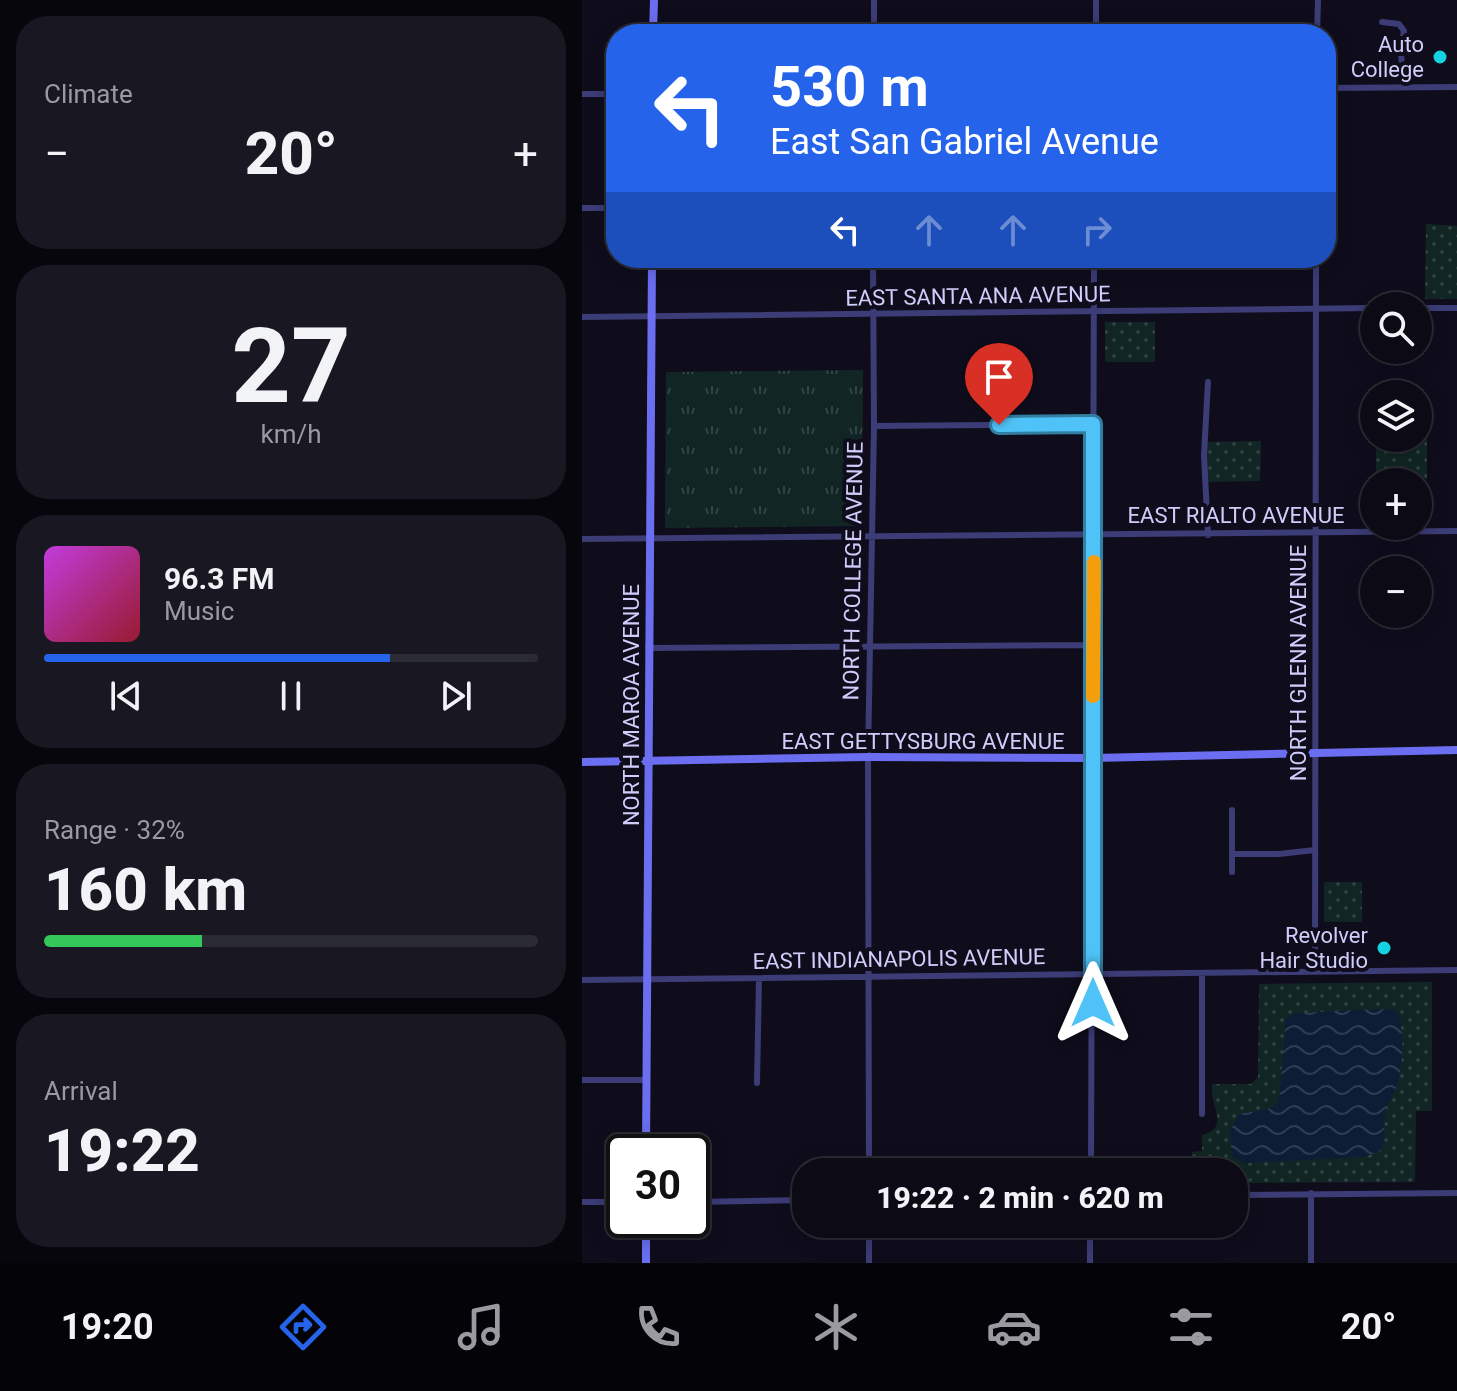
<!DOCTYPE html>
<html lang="en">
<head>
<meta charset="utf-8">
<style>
	:root { --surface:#0b0a15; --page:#191822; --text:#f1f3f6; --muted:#9a9aa0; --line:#2b2b34; --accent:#2563eb }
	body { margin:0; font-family:Roboto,sans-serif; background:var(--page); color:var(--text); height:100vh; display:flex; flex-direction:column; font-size:30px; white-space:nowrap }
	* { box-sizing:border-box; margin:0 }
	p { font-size:26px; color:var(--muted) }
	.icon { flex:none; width:44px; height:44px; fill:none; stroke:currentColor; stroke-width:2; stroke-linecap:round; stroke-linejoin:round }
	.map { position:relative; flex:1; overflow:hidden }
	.sheet { display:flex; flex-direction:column; gap:16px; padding:16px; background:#06060c; width:582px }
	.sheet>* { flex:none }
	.banner { position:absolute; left:24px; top:24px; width:730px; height:244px; border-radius:32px; box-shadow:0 4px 20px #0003,0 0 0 2px var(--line); background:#2563eb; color:#fff; overflow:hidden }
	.controls { position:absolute; left:778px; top:292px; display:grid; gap:16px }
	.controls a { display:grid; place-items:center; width:72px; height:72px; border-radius:50%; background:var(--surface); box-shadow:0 4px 20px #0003,0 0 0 2px var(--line); font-size:40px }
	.speed { position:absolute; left:24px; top:1134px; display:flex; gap:16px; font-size:40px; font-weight:700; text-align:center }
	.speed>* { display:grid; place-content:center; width:104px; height:104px; border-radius:50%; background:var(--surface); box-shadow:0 4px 20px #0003,0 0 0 2px var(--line); line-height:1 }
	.speed .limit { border:4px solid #111; border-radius:12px; background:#fff; color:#111 }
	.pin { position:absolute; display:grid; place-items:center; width:68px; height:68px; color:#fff; margin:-82px -34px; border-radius:50% 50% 50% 0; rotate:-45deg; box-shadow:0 0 8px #0007 }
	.pin .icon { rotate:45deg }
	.me { position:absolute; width:88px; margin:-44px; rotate:0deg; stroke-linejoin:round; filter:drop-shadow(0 0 6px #0008) }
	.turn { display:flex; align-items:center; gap:28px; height:168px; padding:0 32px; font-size:36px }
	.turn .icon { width:104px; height:104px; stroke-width:2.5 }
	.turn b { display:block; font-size:56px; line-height:68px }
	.lanes { display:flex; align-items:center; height:76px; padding:0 32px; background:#0003; justify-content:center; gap:40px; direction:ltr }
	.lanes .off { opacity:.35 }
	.big { font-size:60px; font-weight:800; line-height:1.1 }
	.sheet .card { flex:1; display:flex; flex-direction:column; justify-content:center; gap:12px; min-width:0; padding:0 28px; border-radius:32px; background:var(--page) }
	.sheet .dial { align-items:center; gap:0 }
	.dial b { font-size:104px; line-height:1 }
	.song { display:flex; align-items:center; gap:24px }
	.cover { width:96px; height:96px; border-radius:12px; background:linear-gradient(135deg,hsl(290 70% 55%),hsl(350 70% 35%)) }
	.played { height:8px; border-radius:4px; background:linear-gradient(90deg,var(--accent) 70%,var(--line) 70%) }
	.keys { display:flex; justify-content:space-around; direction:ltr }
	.heat { display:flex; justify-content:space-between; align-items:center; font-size:44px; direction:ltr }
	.charge { height:12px; border-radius:6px; background:linear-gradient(90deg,#34c759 32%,var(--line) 0) }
	.trip { position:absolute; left:210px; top:1158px; width:456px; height:80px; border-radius:32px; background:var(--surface); box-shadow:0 4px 20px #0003,0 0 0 2px var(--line); font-weight:800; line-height:80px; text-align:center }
	.tabs { display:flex; height:128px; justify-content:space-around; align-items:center; background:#040408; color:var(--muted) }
	.tabs .icon { width:56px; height:56px }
	.tabs .on { color:var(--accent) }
	.tabs b { font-size:36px; color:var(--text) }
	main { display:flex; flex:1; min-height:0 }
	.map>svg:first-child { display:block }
	.grass { fill:url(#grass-dots) }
	.park { fill:url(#park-tufts) }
	.water { fill:url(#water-waves) }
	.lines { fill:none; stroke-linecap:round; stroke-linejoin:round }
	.street { stroke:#3c3c77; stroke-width:6 }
	.secondary { stroke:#6c6ef2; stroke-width:8 }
	.route-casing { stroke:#337fa1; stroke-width:20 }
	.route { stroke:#4fc3f7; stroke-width:14 }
	.slow { stroke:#f59e0b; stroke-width:14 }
	.poi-dot { fill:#13d3e0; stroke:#0f0d1c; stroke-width:3 }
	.labels { text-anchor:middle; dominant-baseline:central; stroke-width:8; stroke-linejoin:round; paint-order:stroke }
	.poi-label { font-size:22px; fill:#d0cdfb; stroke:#0f0d1c; text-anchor:end }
	.street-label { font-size:22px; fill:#d0cdfb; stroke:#0f0d1c }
</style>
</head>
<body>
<main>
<section class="sheet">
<div class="card"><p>Climate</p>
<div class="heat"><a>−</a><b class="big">20°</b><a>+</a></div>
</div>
<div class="card dial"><b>27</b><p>km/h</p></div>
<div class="card">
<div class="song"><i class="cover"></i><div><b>96.3 FM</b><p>Music</p></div></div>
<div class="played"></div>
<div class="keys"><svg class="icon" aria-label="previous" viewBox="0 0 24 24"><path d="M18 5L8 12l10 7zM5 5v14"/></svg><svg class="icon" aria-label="pause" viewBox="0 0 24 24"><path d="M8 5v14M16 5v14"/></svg><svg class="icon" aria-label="next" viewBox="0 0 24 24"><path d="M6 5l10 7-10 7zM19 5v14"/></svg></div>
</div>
<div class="card"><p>Range · 32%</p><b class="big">160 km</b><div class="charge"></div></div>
<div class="card"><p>Arrival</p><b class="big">19:22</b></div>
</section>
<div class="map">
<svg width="875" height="1263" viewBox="0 0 875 1263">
	<defs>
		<pattern id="grass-dots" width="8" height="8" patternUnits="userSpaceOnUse" patternTransform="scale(2)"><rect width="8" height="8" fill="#112624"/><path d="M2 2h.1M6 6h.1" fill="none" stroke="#334445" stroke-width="1.8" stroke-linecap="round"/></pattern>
		<pattern id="park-tufts" width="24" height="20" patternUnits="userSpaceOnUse" patternTransform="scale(2)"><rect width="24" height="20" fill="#112624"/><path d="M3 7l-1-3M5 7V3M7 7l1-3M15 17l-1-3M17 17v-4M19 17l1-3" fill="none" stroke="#334445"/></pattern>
		<pattern id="water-waves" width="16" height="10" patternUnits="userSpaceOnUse" patternTransform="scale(2)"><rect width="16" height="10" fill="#0c1d36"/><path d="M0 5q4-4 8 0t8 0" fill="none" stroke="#2e3d54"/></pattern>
	</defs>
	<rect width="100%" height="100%" fill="#0f0d1c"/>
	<!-- grass -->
	<path class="grass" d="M844 224 875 226V299H843Z
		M523 322H573V362H523Z
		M845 439V479L794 480V440Z
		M679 441 678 481 623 482V442Z
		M742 882H780V922H742Z
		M850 982V1111H834L833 1182 652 1183V1172H610V1152L620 1151V1135C639 1130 637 1119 632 1104 630 1098 630 1091 630 1084H669L676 1077 677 984Z"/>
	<!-- park -->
	<path class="park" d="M281 370 280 526 83 528 84 372Z"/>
	<!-- water -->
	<path class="water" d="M796 1009 813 1010C824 1024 821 1068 815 1085 812 1094 805 1104 803 1114 801 1127 805 1140 799 1151L781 1157 663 1163 650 1157 648 1132 657 1114 687 1109 697 1101 704 1019 714 1013Z"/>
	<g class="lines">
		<!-- street -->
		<path class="street" d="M514 0V34
			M800 22 817 24 822 31 819 51 821 87
			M292 34V0
			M735 34 736 0
			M744 88 875 87
			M0 94H34
			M0 208H34
			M836 308H875
			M0 317 792 308
			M626 382 622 455 626 535
			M292 426 511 424
			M0 539 875 531
			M66 648 512 645
			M650 810V872
			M650 854H697L733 850
			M733 972 734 258
			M620 973V1114
			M0 980 875 970
			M0 1080H65
			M175 1083 177 979
			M287 1172 286 757 292 426 291 258
			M509 1172 512 258
			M652 1195 875 1193
			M0 1202H42
			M110 1202 224 1200
			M287 1263V1224
			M508 1263V1224
			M729 1263V1193"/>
		<!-- secondary -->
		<path class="secondary" d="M71 34 72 0
			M0 762 286 757 511 758 875 750
			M64 1152 70 258
			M64 1220V1263"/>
	</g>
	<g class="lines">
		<!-- route casing -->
		<g class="route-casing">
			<path id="route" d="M417 425 511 424V1003"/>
		</g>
		<!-- route -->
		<use href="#route" class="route"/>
		<!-- slow -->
		<path class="slow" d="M511 696 512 562"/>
	</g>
	<!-- markers -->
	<g class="poi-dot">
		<circle cx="858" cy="57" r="8"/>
		<circle cx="802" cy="948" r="8"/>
	</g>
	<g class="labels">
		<!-- poi labels -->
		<g class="poi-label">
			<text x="842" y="44">Auto<tspan x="842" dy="25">College</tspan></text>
			<text x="786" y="935">Revolver<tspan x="786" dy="25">Hair Studio</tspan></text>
		</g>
		<!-- street labels -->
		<g class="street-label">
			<text transform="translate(396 296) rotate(-1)">EAST SANTA ANA AVENUE</text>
			<text x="654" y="515">EAST RIALTO AVENUE</text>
			<text transform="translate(271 571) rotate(-89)">NORTH COLLEGE AVENUE</text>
			<text transform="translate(716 663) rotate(-90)">NORTH GLENN AVENUE</text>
			<text transform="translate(49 705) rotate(-90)">NORTH MAROA AVENUE</text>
			<text x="341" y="741">EAST GETTYSBURG AVENUE</text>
			<text transform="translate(317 959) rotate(-1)">EAST INDIANAPOLIS AVENUE</text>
		</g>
	</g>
</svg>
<div class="controls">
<a><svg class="icon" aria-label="search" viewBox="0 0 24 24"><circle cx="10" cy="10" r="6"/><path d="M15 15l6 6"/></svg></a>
<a><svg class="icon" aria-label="layers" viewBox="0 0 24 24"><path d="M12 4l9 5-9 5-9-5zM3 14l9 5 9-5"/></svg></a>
<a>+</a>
<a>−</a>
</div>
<div class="speed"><div class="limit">30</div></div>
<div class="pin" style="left:417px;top:425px;background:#d93025"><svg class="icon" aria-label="arrive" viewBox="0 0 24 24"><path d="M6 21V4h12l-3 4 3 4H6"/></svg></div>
<svg class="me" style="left:511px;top:1003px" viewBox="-20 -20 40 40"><path d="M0-17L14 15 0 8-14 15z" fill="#4fc3f7" stroke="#fff" stroke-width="4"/></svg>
<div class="trip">19:22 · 2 min · 620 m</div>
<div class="banner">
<div class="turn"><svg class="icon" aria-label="left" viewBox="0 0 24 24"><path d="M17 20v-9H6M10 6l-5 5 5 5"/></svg><div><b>530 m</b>East San Gabriel Avenue</div></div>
<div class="lanes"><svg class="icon" aria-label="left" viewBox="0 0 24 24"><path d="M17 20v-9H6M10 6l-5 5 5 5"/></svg><svg class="icon off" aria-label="ahead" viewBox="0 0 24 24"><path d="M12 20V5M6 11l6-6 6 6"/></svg><svg class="icon off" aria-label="ahead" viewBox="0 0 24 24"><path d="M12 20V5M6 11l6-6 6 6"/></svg><svg class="icon off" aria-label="right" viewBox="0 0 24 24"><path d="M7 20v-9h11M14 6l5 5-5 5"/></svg></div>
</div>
</div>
</main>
<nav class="tabs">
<b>19:20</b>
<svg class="icon on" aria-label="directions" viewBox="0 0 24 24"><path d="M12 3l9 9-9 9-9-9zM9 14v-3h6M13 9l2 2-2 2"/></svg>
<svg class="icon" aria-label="music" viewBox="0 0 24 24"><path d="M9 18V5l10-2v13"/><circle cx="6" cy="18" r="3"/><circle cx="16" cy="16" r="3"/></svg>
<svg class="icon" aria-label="phone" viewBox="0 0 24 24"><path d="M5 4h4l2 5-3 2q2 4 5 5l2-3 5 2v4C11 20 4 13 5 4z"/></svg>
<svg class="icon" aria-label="climate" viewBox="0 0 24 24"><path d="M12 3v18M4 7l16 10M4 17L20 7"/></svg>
<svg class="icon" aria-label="car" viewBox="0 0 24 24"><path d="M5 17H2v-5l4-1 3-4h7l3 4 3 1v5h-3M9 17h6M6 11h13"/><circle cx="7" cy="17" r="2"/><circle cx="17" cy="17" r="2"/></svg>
<svg class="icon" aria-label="filters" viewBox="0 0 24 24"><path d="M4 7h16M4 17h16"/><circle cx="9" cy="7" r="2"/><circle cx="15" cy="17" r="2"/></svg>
<b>20°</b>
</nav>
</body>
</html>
